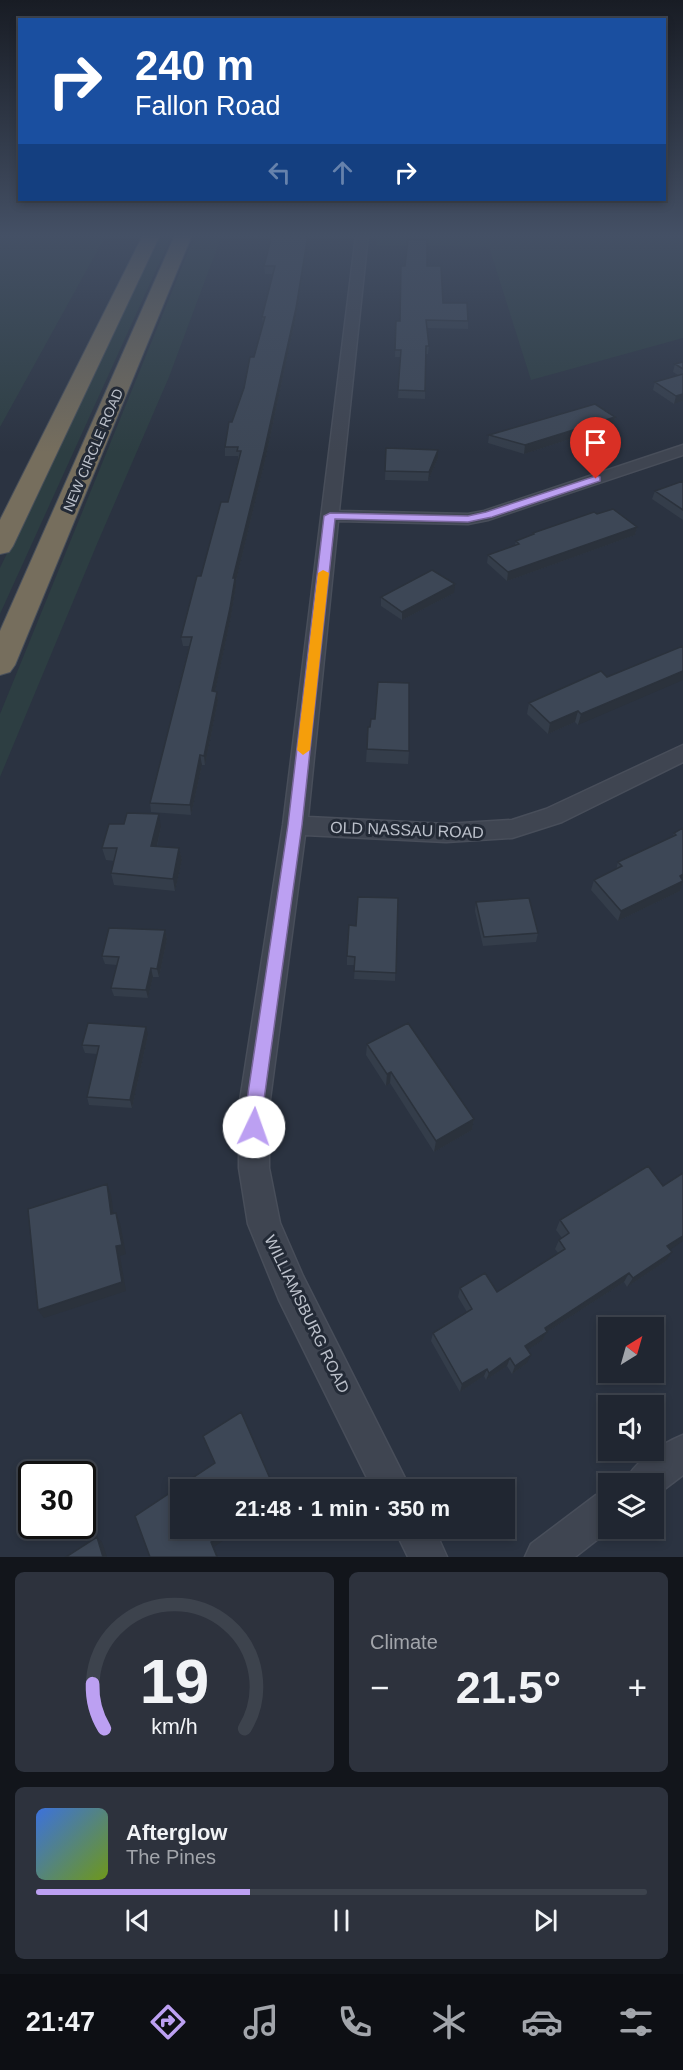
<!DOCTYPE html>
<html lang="en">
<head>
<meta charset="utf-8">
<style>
	:root { --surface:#202631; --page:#2d323d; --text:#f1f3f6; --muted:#a2a5ab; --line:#3d434d; --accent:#bca0f2 }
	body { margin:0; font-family:Helvetica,sans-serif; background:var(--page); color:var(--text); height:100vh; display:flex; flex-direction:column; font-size:22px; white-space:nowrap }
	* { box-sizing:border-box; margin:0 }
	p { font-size:20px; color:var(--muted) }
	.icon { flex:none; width:33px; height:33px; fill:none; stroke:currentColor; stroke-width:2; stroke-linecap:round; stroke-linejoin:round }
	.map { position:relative; height:1557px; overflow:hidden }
	.side { display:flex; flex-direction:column; gap:15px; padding:15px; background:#12151b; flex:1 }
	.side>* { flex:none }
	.top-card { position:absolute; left:18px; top:18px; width:648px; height:183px; border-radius:0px; box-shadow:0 3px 9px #0003,0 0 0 2px var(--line); background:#1a4fa0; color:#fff; overflow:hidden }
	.needle { width:39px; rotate:37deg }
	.fabs { position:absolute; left:598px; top:1317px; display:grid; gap:12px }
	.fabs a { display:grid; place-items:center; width:66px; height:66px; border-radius:0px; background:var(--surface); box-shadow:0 3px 9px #0003,0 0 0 2px var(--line); font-size:30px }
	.speed { position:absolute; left:18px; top:1461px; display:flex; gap:12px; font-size:30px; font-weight:700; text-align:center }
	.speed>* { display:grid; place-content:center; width:78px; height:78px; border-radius:50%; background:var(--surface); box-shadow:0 3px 9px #0003,0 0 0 2px var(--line); line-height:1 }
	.speed .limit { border:3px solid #111; border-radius:9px; background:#fff; color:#111 }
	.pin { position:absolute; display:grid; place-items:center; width:51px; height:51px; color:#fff; margin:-62px -26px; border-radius:50% 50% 50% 0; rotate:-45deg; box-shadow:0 0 6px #0007 }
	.pin .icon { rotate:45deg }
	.me { position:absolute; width:66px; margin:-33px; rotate:3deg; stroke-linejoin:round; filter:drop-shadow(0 0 4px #0008) }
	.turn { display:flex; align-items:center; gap:21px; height:126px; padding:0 18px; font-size:27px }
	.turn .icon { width:78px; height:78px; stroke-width:2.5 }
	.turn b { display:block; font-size:42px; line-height:51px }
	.lanes { display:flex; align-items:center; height:57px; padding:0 18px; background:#0003; justify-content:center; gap:30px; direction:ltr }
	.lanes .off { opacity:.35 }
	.big { font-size:45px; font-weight:700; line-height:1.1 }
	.side .tile { flex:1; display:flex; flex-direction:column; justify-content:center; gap:9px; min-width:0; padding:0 21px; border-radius:9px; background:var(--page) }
	.side .dial { align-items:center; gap:0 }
	.dial svg { height:156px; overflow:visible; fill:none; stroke:var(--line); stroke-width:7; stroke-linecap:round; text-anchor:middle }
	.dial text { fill:var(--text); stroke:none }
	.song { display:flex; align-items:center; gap:18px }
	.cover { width:72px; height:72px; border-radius:9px; background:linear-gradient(135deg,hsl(220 70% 55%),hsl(80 70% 35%)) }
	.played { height:6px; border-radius:3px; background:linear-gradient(90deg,var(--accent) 35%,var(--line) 35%) }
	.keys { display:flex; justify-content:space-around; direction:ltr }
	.heat { display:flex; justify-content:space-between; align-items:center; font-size:33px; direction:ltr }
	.side .tiles { flex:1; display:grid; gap:15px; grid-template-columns:1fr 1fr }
	.tile:last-child { grid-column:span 2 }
	.trip { position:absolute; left:170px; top:1479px; width:345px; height:60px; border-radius:0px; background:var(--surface); box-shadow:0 3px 9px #0003,0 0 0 2px var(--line); font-weight:700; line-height:60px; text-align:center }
	.tabs { display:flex; height:96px; justify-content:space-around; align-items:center; background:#0d0f14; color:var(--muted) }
	.tabs .icon { width:42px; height:42px }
	.tabs .on { color:var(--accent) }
	.tabs b { font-size:27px; color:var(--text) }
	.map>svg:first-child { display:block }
	.green { fill:#2d3e42 }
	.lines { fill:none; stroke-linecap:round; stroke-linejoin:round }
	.street-casing { stroke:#484e5a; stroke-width:3 }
	.highway-casing { stroke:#49505b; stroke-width:2 }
	.street { fill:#3f4551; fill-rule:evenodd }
	.highway { fill:#766e5d; fill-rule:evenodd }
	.wall { fill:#343d4a }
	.shaded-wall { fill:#2b323c }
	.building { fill:#3d4756; stroke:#2b323c; stroke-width:1.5 }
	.route { fill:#bca0f2; stroke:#7a689d; stroke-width:1.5 }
	.slow { fill:#f59e0b }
	.labels { text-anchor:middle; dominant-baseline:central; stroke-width:6; stroke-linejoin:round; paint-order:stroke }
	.far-street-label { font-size:14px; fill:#bcc1cb; stroke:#232a36 }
	.street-label { font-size:16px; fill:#bcc1cb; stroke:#232a36 }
</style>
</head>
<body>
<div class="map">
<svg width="683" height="1557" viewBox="0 0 683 1557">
	<rect width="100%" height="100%" fill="#2b3341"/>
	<!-- green -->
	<path class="green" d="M0 235H106L0 427Z
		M159 235H172L0 614V568Z
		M195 235H222L169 377 97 544 0 777V714Z
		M377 235H683V338L531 380 489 247 376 246Z"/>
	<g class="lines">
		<!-- street casing -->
		<g class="street-casing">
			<path id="street" d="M356 235H368L339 511 468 514 484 511 683 445V455L488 520 468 524 338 521 308 817 446 824 512 820 546 809 683 745V762L562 822 512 838 446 842 305 835 269 1107V1168L280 1223 303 1276 411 1490H373L279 1300 248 1224 239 1168V1107L283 825Z
				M683 1435V1475L654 1497V1484H624C633 1462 661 1444 683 1435Z
				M609 1489V1528H612L575 1557H525L531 1544 596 1495Z
				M394 1528H434L447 1557H408Z"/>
		</g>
		<!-- highway casing -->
		<g class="highway-casing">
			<path id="highway" d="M143 235H160L13 546 9 552 0 554V520Z
				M175 235H192L15 665 10 672 0 675V631Z"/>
		</g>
		<!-- street -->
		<use href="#street" class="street"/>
		<!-- highway -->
		<use href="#highway" class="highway"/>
	</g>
	<!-- wall -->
	<path class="wall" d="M272 235H309L296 316 265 461 236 581V587L231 617 215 691 217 692 218 701 205 765H202L191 815 151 812 150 803 189 646H183L181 637 201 576 228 502 238 460V456H225V447L254 357 263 325 262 317 273 274H265L264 266Z
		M427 266 443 303 468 321V329L427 328 429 346 428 354H426L425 399 398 398 401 357H395L396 321H400Z
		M683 362V401L674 404 653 390 655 382 678 375 673 372 675 364Z
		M615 417 613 425 524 454 488 443 489 435Z
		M386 448 438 458 428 481 385 480Z
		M683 481V520L652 499 655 491Z
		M597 514 637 527 635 535 507 581 487 563 488 555 515 545 516 541 532 535 533 533Z
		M454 593 402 620 381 606V597Z
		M601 671 578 725 575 722 548 734 527 714 529 703Z
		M368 727 409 751 408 764 366 762Z
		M161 827 157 847 179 848 182 860 175 891 114 885 111 873 114 861 106 860 102 848Z
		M683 828V882L680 891 618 921 591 890 594 880 616 870 618 862 673 836 674 833Z
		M398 898 395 981 354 979 355 965H347V956L356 926Z
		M476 902 538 933 536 942 483 946 475 911Z
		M165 930 167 939 159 977H153L148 998 114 996 111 988 117 965 105 964 102 956Z
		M148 1035 132 1108 89 1105 87 1097 97 1054 85 1053 82 1045Z
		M367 1044 474 1119 472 1130 434 1152 390 1083 386 1086 366 1055Z
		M560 1220 670 1250 666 1261 627 1287 624 1282 547 1332 543 1340 527 1350V1363L512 1374 507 1366 486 1380 484 1376 460 1392 431 1341 433 1333 467 1312 458 1297 460 1288 497 1292 558 1253 555 1249 559 1240 562 1238 556 1230Z"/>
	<!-- shaded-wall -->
	<path class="shaded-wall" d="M308 235H309L296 316 265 461 236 581V587L231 617 213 701 212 691 233 578Z
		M683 394V401L674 404 676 396Z
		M615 417 613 425 524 454 525 445Z
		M438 450V458L428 481 429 472Z
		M637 527 635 535 507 581 508 572Z
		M455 584 454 593 402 620V612Z
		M683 671V680L578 725 581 714Z
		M217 692 218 701 205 765 204 756Z
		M578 711 575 722 548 734 550 723Z
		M200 755 202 765 191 815 190 805Z
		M159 814 161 827 154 859 151 846Z
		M179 848 182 860 175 891 173 879Z
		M683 874V882L680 891 618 921 621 911Z
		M165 930 167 939 159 977 157 969Z
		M151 968 153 977 148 998 146 990Z
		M146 1027 148 1035 132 1108 130 1100Z
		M391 1072 390 1083 386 1086 387 1074Z
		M474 1119 472 1130 434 1152 436 1141Z
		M107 1184 111 1194 115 1224 111 1214Z
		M116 1213 120 1223 126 1254 120 1256 126 1291 44 1318 38 1310 116 1246Z
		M683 1236V1241L661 1256 667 1246Z
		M672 1252 666 1261 627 1287 633 1278Z
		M629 1273 624 1282 547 1332 543 1340 521 1354 525 1346 545 1328Z
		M531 1355 527 1363 512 1374 515 1366Z
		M510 1358 507 1366 486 1380 489 1373Z
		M487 1369 484 1376 460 1392 462 1384Z
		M232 1528H241L214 1547 218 1557H217L211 1542Z
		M256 1528H265L251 1538 249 1533Z
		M97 1537 102 1542 107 1557H103Z"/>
	<!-- building -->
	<path class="building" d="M272 235H308L296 308 264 452 233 578H235L230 608 212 691 217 692 204 756 200 755 190 805 150 803 192 637H181L197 576H201L221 502H228L241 451H237L238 447H225L229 422H232L244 388 250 357H254L265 317H262L275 266H264Z
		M408 239 427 240V266H441L443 303H467L468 321 426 320 429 346H426L425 391 398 390 401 350H395L396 321H400L401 266H405Z
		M683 362V369L675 364Z
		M683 374V394L676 396 655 382Z
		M595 404 615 417 525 445 489 435Z
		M386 448 438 450 429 472 385 471Z
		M683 481V510L655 491Z
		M613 509 637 527 508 572 488 555 519 544 516 541 534 534 533 533 594 512 597 514Z
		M432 570 455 584 402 612 381 597Z
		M683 646V671L581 714 578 711 550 723 529 703 601 671 607 677Z
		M378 682 409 683V751L367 749 368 727H370L371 719H375Z
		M127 813 159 814 151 846 179 848 173 879 111 873 117 848H102L109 824H124Z
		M683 828V874L680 876 683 881 621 911 594 880 622 866 618 862 676 835 674 833Z
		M358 897 398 898 396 973 354 971 355 957 347 956 349 925 356 926Z
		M529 898 538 933 484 937 476 902Z
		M109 928 165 930 157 969 151 968 146 990 111 988 119 957 102 956Z
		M88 1023 146 1027 130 1100 87 1097 99 1046 82 1045Z
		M408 1023 474 1119 436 1141 391 1072 387 1074 367 1044Z
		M648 1166 663 1186 683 1173V1236L667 1246 672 1252 633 1278 629 1273 545 1328 547 1332 525 1346 531 1355 515 1366 510 1358 489 1373 487 1369 462 1384 433 1333 472 1309 460 1288 485 1273 497 1292 565 1249 559 1240 569 1233 560 1220Z
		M107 1184 111 1214 116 1213 122 1245 116 1246 122 1282 38 1310 28 1209Z
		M241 1412 275 1490H180V1528H232L211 1542 217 1557H150L135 1516 215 1463 203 1436Z
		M247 1528H256L249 1533Z
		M97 1537 103 1557H66Z"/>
	<!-- sky -->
	<linearGradient id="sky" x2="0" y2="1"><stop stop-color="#181c24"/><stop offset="0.52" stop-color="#445065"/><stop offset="1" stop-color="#445065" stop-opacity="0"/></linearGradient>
	<rect width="683" height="453" fill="url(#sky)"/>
	<!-- route -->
	<path class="route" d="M596 476 600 477V481L492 517 468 522 335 519 302 825 263 1107V1127L260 1133 254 1136 248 1133 245 1127 246 1107 288 825 324 516 330 513 468 516 486 512Z"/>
	<!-- slow -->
	<path class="slow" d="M323 570 329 573 310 750 303 755 297 750 318 573Z"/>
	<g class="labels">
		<!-- far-street labels -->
		<g class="far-street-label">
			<text transform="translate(93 450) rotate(-67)">NEW CIRCLE ROAD</text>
		</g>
		<!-- street labels -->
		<g class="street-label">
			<text transform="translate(407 830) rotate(2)">OLD NASSAU ROAD</text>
			<text transform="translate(307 1314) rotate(64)">WILLIAMSBURG ROAD</text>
		</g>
	</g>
</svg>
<div class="fabs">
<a><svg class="needle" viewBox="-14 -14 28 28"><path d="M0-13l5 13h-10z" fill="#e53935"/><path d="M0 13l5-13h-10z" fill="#a2a5ab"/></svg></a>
<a><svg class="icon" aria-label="sound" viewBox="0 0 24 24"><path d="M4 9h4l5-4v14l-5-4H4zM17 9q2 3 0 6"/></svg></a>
<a><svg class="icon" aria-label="layers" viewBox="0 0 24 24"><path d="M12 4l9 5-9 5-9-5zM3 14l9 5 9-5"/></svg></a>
</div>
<div class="speed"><div class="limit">30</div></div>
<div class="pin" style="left:596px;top:479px;background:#d93025"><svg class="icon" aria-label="arrive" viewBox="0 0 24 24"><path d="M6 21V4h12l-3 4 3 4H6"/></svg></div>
<svg class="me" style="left:254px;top:1127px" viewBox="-20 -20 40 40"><circle r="19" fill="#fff"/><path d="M0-13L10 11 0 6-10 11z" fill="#bca0f2"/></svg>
<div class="trip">21:48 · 1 min · 350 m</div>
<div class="top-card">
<div class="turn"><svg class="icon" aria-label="right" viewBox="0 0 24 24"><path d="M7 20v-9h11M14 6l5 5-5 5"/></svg><div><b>240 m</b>Fallon Road</div></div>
<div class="lanes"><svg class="icon off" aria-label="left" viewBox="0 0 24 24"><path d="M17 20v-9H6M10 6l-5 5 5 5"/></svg><svg class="icon off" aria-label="ahead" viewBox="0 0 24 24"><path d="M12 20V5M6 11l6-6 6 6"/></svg><svg class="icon" aria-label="right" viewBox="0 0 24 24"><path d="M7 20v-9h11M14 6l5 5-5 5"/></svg></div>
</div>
</div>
<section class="side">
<div class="tiles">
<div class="tile dial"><svg viewBox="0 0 100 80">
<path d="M14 69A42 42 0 1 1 86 69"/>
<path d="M14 69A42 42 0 0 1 8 46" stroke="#bca0f2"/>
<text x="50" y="56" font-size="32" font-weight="700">19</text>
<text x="50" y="72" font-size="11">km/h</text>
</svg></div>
<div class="tile"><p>Climate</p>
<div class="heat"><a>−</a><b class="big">21.5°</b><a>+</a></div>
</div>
<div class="tile">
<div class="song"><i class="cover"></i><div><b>Afterglow</b><p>The Pines</p></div></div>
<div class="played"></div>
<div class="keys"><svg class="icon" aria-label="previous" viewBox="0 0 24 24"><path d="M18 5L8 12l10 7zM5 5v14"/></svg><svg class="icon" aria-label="pause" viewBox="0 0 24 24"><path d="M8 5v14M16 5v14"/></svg><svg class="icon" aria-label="next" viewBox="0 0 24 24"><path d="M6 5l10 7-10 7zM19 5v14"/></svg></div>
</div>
</div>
</section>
<nav class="tabs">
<b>21:47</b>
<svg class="icon on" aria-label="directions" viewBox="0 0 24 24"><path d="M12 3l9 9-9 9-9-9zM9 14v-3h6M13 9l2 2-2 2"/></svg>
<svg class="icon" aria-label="music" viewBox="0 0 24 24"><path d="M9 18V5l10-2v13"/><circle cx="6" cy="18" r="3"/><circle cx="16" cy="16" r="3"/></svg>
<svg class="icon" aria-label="phone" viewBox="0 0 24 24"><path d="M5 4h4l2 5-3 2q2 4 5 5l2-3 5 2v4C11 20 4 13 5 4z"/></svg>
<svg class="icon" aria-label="climate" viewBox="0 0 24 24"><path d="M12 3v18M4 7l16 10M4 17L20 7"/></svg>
<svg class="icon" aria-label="car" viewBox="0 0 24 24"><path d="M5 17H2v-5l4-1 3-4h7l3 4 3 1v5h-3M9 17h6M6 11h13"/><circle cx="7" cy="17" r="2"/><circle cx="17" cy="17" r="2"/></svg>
<svg class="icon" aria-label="filters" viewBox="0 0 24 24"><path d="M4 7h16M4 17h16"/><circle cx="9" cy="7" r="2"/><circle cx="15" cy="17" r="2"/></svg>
</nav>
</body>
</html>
